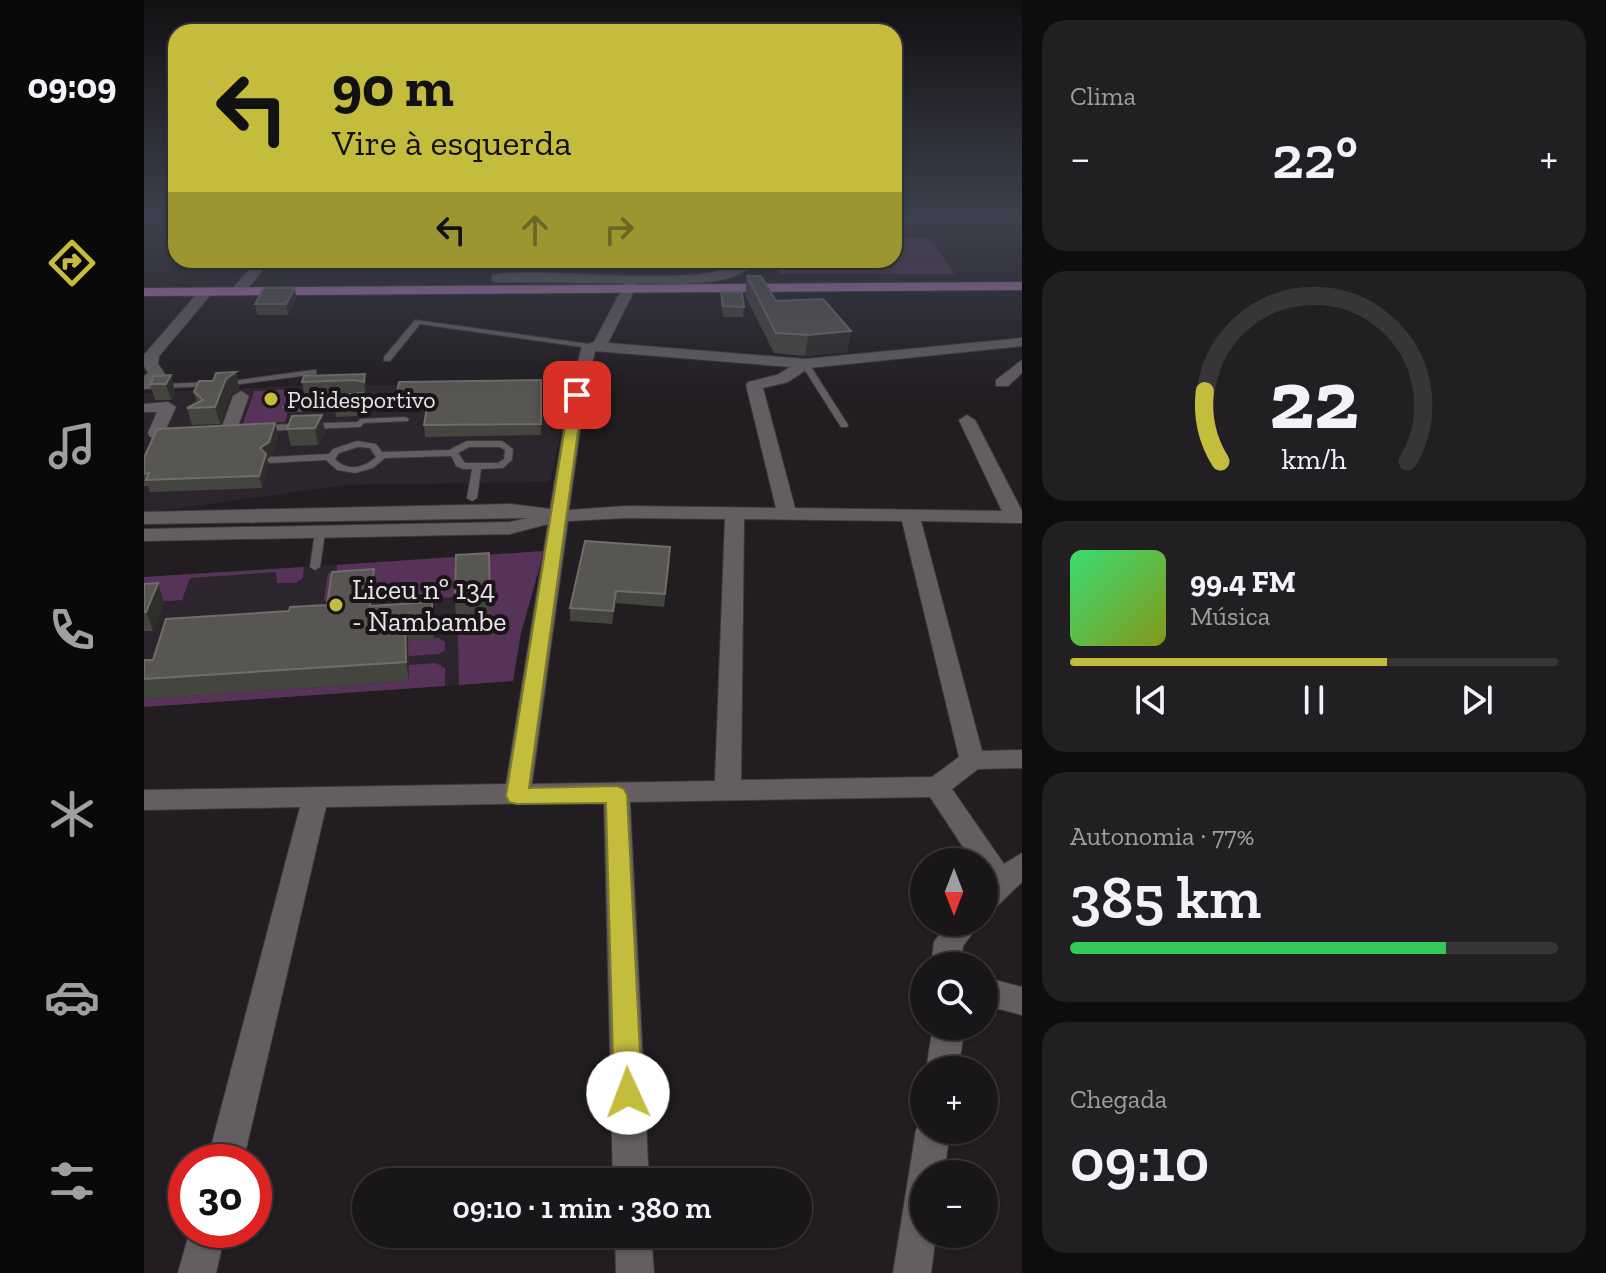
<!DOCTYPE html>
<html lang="pt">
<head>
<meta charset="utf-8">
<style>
	:root { --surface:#191619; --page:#221f22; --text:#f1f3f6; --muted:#9f9fa2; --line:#373538; --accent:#c4bc3d }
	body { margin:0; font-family:"Zilla Slab",serif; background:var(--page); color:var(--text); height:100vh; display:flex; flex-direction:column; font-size:30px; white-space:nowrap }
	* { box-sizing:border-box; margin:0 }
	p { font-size:26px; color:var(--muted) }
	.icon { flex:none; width:44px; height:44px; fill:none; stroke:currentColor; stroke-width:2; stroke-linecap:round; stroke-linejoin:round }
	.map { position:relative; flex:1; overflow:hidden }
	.details { display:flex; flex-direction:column; gap:20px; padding:20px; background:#0e0c0e; width:584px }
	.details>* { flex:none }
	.banner { position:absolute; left:24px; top:24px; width:734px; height:244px; border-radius:24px; box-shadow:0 2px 6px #0004,0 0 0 2px var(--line); background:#c4bc3d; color:#111; overflow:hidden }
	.needle { width:52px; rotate:180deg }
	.tools { position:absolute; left:766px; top:848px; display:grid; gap:16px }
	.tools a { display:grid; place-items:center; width:88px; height:88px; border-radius:50%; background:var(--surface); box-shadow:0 2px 6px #0004,0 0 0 2px var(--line); font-size:40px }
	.speed { position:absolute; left:24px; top:1144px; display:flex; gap:16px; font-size:40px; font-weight:700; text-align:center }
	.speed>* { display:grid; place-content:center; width:104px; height:104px; border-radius:50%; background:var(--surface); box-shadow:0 2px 6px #0004,0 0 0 2px var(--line); line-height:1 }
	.speed .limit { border:12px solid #d22; background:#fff; color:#111 }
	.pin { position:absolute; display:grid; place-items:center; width:68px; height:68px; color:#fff; margin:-34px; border-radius:16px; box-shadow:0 4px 12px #0006 }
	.me { position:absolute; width:88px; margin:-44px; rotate:358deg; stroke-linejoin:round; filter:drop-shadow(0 0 6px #0008) }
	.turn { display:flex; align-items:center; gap:28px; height:168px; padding:0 32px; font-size:36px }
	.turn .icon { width:104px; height:104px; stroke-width:2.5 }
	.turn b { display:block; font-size:56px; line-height:68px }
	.lanes { display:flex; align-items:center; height:76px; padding:0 32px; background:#0003; justify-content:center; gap:40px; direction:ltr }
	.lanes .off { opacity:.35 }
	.big { font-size:60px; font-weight:600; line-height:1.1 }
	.details .widget { flex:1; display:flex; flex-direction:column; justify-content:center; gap:12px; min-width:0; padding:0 28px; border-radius:24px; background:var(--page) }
	.details .dial { align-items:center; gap:0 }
	.dial svg { height:208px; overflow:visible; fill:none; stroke:var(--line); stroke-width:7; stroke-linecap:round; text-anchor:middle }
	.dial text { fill:var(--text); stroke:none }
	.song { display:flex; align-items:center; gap:24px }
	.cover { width:96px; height:96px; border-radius:12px; background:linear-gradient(135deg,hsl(140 70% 55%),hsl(70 70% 35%)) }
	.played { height:8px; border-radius:4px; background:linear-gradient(90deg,var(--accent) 65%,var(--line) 65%) }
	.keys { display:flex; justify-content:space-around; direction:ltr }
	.heat { display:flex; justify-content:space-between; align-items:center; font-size:44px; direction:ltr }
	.charge { height:12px; border-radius:6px; background:linear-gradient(90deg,#34c759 77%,var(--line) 0) }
	.trip { position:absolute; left:208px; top:1168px; width:460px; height:80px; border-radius:40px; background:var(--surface); box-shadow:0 2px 6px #0004,0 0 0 2px var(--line); font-weight:600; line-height:80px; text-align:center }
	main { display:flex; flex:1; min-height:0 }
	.menu { display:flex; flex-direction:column; width:144px; justify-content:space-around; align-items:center; background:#0a090a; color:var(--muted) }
	.menu .icon { width:56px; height:56px }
	.menu .active { color:var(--accent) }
	.menu b { font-size:36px; color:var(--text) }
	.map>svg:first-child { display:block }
	.built { fill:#2d252d }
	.green { fill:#583359 }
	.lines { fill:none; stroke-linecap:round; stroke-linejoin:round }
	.lane-casing { stroke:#3c393c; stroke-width:2 }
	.street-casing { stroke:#3c393c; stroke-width:2 }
	.primary-casing { stroke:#3c393c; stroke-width:2 }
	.lane { fill:#625e62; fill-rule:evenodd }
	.street { fill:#625e62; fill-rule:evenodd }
	.primary { fill:#b67bb8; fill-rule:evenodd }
	.wall { fill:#454540 }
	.shaded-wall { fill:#2f2e2c }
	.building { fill:#575652; stroke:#6e6d69; stroke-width:2 }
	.route { fill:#c4bc3d; stroke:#7f7a28; stroke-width:2 }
	.poi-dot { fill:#c4bc3d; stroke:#181418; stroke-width:3 }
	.labels { text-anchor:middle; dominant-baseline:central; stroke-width:8; stroke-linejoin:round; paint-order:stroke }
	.far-poi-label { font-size:24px; fill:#e8e5e8; stroke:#181418; text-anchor:start }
	.poi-label { font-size:28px; fill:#e8e5e8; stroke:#181418; text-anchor:start }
</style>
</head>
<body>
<main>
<nav class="menu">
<b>09:09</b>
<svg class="icon active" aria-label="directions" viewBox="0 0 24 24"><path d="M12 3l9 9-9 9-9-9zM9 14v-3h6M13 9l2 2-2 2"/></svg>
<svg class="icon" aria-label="music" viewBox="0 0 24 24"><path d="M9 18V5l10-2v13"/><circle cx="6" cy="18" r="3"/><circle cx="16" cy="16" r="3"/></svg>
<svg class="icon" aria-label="phone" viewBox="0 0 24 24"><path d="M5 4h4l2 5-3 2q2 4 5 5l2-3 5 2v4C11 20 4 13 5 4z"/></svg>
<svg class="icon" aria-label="climate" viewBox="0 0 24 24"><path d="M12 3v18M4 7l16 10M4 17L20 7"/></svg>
<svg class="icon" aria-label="car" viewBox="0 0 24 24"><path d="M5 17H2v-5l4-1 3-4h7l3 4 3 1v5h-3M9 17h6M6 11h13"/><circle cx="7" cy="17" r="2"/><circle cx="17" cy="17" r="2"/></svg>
<svg class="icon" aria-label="filters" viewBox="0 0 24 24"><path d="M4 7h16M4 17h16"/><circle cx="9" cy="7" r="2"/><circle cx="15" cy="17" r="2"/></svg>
</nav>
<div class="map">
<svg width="878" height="1273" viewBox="0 0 878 1273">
	<rect width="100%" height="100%" fill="#211d21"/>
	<!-- built -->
	<path class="built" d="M194 384 426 389 406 482 201 485 0 513V393Z
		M400 551 377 633 369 681 0 707V577Z"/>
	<!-- green -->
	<path class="green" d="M750 238H785L811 274H635L630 260H750Z
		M150 389 141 422 99 424 110 391Z
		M400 551 377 633 369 681 315 685 313 597 186 604 180 600 184 573 193 572V565Z
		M160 567 159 578 152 583H133L132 572 46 578 38 600 0 603V577Z
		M295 638 301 642V650L295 654 252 657 253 641Z
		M292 663 301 668V686L0 707V699L264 681 265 665Z"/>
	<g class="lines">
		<!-- lane casing -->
		<g class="lane-casing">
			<path id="lane" d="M271 320 445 344 449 346 445 348 276 324 246 361H240V357Z
				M658 362H664L704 425 703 427H697L657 364Z
				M169 370H172V374L89 385 0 389V385L89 381Z
				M261 417 265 419 264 421 220 423 216 427 120 431 116 428 120 425 213 422 217 419Z
				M213 441 232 444 238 452 305 450 323 441H358L369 449 368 460 359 468 337 469 333 498 328 501 323 498 328 469H319L312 466 308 457 306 456 241 458 229 468 211 473 193 470 182 460 126 463 122 460 126 457 185 454 189 449ZM214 447 226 448 232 457C219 468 204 472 191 459L195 453ZM325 447H356L361 450 360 459 354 463H321L314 453Z
				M176 529 181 532 176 567 171 570 166 567 171 532Z"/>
		</g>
		<!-- street casing -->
		<g class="street-casing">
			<path id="street" d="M757 218H772L750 229V221Z
				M114 260H127L99 294H89V288Z
				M600 260H614C587 290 532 283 494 283L464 343 661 359 878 338V346L665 368 644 382 619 388 651 508 858 511 815 420 823 415 831 420 878 511V523L777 521 838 751 878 750V768L834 769 808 789 860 864 878 853V882L850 909 840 913V862H829L786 797 486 802 505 1182H469L460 802 182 807 99 1162H63L156 807 0 810V790L362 784 404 524 366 534 0 541V529L366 522 383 518 0 524V512L367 504 406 509 425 395 438 346 450 342 481 283 353 282 348 281V275C404 265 562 292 600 260ZM451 351 646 367 633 375 604 382 602 385 632 508 482 506 425 510 441 395ZM482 518 581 519 571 781 388 784 424 521ZM600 519 758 521 815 757 788 777 597 780Z
				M57 289 69 292 15 356 14 364 21 374 0 388V376L4 373 0 366V355Z
				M878 360V373L864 386H852V380Z
				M97 391 105 396 93 429 91 433H79L77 429 89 396Z
				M214 399 220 401V407L145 412 137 407 145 402Z
				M24 402 32 407 20 433 12 438 6 437 4 433 13 412H0V404Z
				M804 922H837L819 946 817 966H787L790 942Z
				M840 977 878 987V1015L840 1005Z
				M789 1026H821L814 1070H782Z
				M780 1117V1130H806L800 1174H780V1234H792L787 1273H749L772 1130Z
				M46 1230H82L72 1273H34Z
				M471 1234H507L510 1273H472Z"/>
		</g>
		<!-- primary casing -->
		<g class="primary-casing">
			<path id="primary" d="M878 282V290L0 296V288Z"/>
		</g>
		<!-- lane -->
		<use href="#lane" class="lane"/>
		<!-- street -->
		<use href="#street" class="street"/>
		<!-- primary -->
		<use href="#primary" class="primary"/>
	</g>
	<!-- wall -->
	<path class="wall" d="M603 276 632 301 707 331 703 352 661 356 630 353 601 295Z
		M577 292 600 307 599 317H579L577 302Z
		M152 298 144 315H113L111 304Z
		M92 372 95 389 86 395 76 424 48 425 43 408 53 403 50 392Z
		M221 374 223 390 222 399 218 398 220 410 216 416 192 417 189 400 190 397 161 398 158 382Z
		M27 375 31 392 27 400H11L6 384Z
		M397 380V435L281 437 280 425 283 408H253L252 397Z
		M148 416 181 432 174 445 147 446 143 429Z
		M131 423 134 434 128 454 123 458 124 465 118 488 6 492 4 486H0V458Z
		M345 553 347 618 312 620 311 601Z
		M526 560 520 607 472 603 468 624 426 621V608Z
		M230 569 233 588 231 606 288 602 290 621V639L264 640 265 681 0 699V660H9L145 611 183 605Z
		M14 583 20 602 9 631H0V584Z"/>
	<!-- shaded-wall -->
	<path class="shaded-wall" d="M151 288 152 298 144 315 142 304Z
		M707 331 703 352 661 356 664 335Z
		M92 372 95 389 86 395 76 424 71 407 82 379Z
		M221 374 223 390 222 399 220 382Z
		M27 375 31 392 27 400 22 384Z
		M218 393 220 410 216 416 214 400Z
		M178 415 181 432 174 445 171 428Z
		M131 423 134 434 128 454 123 458 124 465 118 488 115 476 116 448Z
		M230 569 233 588 229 625 226 606Z
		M14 583 20 602 9 631 2 612Z
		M472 591V603L468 624 469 611Z
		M288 602 290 621V639L288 620Z
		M261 621 264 640 265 681 262 662Z"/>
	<!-- building -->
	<path class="building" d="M603 276H617L632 301 679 299 707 331 664 335 632 333Z
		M120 288H151L142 304H111Z
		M577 292 598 293 600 307 579 306Z
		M92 372 82 379 71 407 43 408 59 400 50 392 55 381H69L72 373Z
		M221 374 220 382 211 380 158 382 160 376Z
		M27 375 22 384H6L10 376Z
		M397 380V424L280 425 285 396 252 397 255 382Z
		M218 393 214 400H189L190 396Z
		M178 415 171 428 143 429 148 416Z
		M131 423 125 442 116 448 122 454 115 476 2 480 5 473 0 474V458L13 429Z
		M441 541 526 547 521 594 472 591 469 611 426 608Z
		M345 553 346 599 311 601 312 555Z
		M230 569 226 606 288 602V620L261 621 262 662 0 679V660H9L22 619 145 611 146 607 183 605 188 572Z
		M14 583 2 612H0V584Z"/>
	<!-- sky -->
	<linearGradient id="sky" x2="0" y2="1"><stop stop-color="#121012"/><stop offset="0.55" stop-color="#3d404e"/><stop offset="1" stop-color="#3d404e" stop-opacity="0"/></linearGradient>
	<rect width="878" height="396" fill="url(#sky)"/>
	<!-- route -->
	<path class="route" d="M433 391 439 395 385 788 473 786 480 789 483 795 498 1093 494 1102 484 1106 474 1102 470 1093 462 803 373 804 365 802 362 796 426 395Z"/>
	<!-- markers -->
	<g class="poi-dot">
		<circle cx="127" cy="399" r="8"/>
		<circle cx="192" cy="605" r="8"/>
	</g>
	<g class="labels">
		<!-- far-poi labels -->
		<g class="far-poi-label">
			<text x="143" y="399">Polidesportivo</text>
		</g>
		<!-- poi labels -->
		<g class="poi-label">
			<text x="208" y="589">Liceu nº 134<tspan x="208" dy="32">- Nambambe</tspan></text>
		</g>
	</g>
</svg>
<div class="tools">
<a><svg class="needle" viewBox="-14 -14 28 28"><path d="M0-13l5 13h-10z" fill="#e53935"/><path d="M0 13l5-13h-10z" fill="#9f9fa2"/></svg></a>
<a><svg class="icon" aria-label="search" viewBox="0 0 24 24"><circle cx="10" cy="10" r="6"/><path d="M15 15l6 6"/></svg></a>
<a>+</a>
<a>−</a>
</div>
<div class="speed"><div class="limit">30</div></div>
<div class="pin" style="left:433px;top:395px;background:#d93025"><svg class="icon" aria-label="arrive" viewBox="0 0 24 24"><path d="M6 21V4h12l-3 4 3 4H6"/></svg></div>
<svg class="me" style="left:484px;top:1093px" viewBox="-20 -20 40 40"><circle r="19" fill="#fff"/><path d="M0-13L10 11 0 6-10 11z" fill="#c4bc3d"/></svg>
<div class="trip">09:10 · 1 min · 380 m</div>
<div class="banner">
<div class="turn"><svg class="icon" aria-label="left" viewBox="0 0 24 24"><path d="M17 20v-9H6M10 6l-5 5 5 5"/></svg><div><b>90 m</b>Vire à esquerda</div></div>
<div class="lanes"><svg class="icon" aria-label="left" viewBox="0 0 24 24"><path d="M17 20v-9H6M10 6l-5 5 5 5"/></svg><svg class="icon off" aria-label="ahead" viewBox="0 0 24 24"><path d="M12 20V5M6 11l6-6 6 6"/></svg><svg class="icon off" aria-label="right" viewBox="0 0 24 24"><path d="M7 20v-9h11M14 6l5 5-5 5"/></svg></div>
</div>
</div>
<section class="details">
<div class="widget"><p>Clima</p>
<div class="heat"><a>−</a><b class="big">22°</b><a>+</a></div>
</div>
<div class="widget dial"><svg viewBox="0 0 100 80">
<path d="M14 69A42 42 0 1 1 86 69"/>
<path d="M14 69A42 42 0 0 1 8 42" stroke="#c4bc3d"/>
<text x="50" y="56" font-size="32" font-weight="700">22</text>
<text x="50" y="72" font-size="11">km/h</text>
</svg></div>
<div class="widget">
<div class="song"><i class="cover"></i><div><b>99.4 FM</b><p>Música</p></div></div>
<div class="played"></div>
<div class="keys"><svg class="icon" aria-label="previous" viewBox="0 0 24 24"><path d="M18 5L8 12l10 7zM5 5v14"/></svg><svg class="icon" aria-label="pause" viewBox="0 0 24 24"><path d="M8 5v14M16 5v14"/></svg><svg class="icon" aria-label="next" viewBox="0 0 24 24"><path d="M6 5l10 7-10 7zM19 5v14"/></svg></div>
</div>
<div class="widget"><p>Autonomia · 77%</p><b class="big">385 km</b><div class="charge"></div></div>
<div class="widget"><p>Chegada</p><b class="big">09:10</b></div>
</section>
</main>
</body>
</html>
